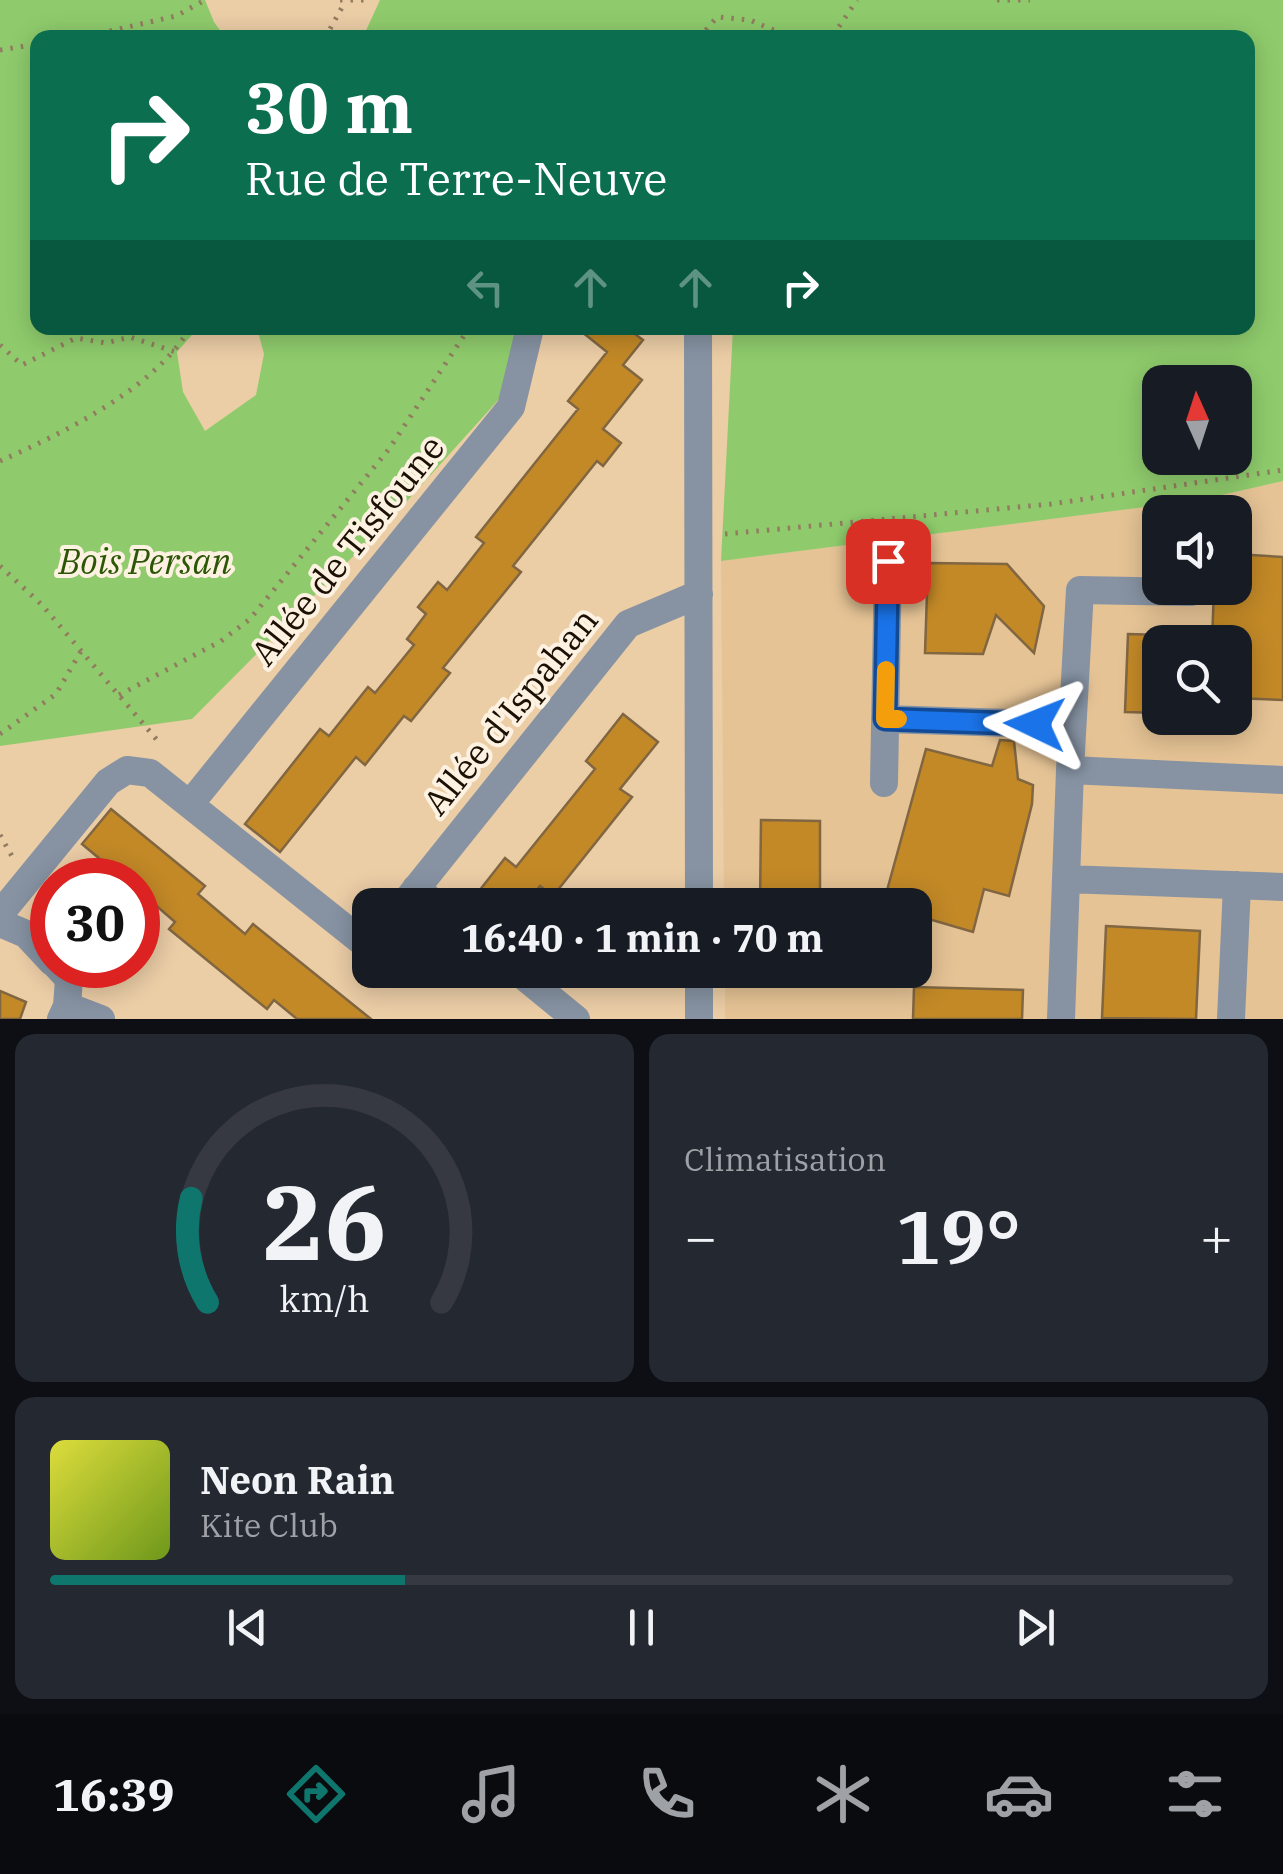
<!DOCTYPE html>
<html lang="fr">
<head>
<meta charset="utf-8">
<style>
	:root { --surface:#171b24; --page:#242831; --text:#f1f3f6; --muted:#9ea1a6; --line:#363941; --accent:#0f766e }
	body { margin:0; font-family:"IBM Plex Serif",serif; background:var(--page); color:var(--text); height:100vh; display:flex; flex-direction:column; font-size:38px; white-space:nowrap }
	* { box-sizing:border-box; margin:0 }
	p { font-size:32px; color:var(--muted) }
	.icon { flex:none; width:55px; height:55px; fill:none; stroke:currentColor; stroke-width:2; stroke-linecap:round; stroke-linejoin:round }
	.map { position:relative; height:1019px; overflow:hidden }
	.drawer { display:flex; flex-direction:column; gap:15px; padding:15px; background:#0d0f14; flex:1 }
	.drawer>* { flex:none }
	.guide { position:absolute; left:30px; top:30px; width:1225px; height:305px; border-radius:20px; box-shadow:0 5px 25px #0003; background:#0b6e4f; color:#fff; overflow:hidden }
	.needle { width:65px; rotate:357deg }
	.buttons { position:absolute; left:1142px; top:365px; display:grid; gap:20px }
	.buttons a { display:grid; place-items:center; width:110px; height:110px; border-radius:20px; background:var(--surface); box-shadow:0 5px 25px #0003; font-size:50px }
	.speed { position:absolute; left:30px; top:858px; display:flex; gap:20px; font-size:50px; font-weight:700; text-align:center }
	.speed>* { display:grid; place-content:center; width:130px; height:130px; border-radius:50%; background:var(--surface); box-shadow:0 5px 25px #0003; line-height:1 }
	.speed .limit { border:15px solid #d22; background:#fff; color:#111 }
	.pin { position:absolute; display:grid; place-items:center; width:85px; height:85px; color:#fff; margin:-42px; border-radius:20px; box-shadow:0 5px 15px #0006 }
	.me { position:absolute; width:110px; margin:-55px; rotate:272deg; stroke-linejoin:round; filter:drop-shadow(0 0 8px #0008) }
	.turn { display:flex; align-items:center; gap:35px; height:210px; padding:0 50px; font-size:45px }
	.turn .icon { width:130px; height:130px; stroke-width:2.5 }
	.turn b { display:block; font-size:70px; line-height:85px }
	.lanes { display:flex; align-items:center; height:95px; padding:0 50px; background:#0003; justify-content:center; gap:50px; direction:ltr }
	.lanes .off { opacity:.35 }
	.big { font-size:75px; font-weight:800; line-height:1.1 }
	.drawer .tile { flex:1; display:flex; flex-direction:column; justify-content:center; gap:15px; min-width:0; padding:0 35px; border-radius:20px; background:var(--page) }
	.drawer .dial { align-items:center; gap:0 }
	.dial svg { height:260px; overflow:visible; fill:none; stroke:var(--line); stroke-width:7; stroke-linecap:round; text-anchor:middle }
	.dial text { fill:var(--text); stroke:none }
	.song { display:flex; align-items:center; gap:30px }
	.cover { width:120px; height:120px; border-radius:15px; background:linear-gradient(135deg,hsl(60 70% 55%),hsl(80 70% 35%)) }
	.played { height:10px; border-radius:5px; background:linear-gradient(90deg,var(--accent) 30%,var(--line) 30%) }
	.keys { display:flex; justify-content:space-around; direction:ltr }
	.heat { display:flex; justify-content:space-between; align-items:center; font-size:55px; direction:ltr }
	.drawer .tiles { flex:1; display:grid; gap:15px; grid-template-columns:1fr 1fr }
	.tile:last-child { grid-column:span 2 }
	.trip { position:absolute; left:352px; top:888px; width:580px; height:100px; border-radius:20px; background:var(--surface); box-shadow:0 5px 25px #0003; font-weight:800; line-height:100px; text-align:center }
	.tab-bar { display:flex; height:160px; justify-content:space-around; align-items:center; background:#090b0e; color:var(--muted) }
	.tab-bar .icon { width:70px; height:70px }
	.tab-bar .current { color:var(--accent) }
	.tab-bar b { font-size:45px; color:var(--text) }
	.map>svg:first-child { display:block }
	.built { fill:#e5c395; fill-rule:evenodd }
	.green { fill:#8fcb6c; fill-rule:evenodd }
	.building { fill:#c38927; stroke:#816642; stroke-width:2.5 }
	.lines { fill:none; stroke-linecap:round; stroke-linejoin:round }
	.path { stroke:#927c60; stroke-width:5; stroke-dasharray:2.5 8; stroke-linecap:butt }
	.street { stroke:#8793a3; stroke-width:28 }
	.route-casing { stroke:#114b97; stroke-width:25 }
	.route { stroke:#1a73e8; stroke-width:18 }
	.slow { stroke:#f59e0b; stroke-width:18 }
	.labels { text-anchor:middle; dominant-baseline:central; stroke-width:8; stroke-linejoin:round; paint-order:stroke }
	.street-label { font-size:35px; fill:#1a1003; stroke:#fdf1e1 }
	.park-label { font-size:35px; font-style:italic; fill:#2c5607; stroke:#fdf1e1 }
</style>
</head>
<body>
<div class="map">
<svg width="1283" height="1019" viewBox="0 0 1283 1019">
	<rect width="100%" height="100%" fill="#ebcda6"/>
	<!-- built -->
	<path class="built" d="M1283 481V1019H725V970H915V905H724L721 561 1200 500ZM1160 512H1235V588H1160ZM1160 642H1235V718H1160Z"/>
	<!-- green -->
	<path class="green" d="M0 0H205L214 22 225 37 38 38V328H198L177 352 183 392 205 431 256 395 264 354 257 328H533L519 377 399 510 192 719 0 746Z
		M380 0H1283V481L1200 500 721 561 733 328H1248V38L363 37ZM1160 382H1235V458H1160Z"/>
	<!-- building -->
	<path class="building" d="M577 328H627L643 340 623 365 642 380 603 429 621 443 603 466 597 461 513 566 521 572 443 668 450 673 411 721 404 716 365 765 356 757 280 852 245 824 320 729 329 736 368 687 375 693 414 645 407 639 426 614 418 607 438 582 447 590 484 543 476 537 578 409 568 401 607 352Z
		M1235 554 1283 557V700L1235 698V642H1212L1214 588H1235Z
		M928 563 1007 564 1044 606 1034 653 996 615 983 654 925 653Z
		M1128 634 1160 635V713L1125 712Z
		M623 714 658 742 620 789 632 797 553 896 540 886 525 905H468L505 858 516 867 595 769 586 761Z
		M1000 740 1014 741 1018 779 1033 785 1032 804 1009 896 984 889 973 932 915 915V905H883L926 749 992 766Z
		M111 809 205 886 198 894 245 934 253 924 371 1019H297L274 1000 267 1009 169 929 175 922 138 890V880H125L82 844Z
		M761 820 820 821V905H760Z
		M1106 926 1200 931 1196 1019 1102 1018Z
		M914 987 1023 990 1022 1019H913Z
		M0 991 26 1002 20 1019H0Z"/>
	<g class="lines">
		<!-- path -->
		<path class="path" d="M340 0H364
			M997 0H1030
			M79 38 176 16 205 0
			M325 38 345 2
			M699 38 717 17 750 20 792 38
			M813 38 832 37 857 0
			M0 50 38 44
			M0 345 22 365 76 338 106 343 130 337 176 352
			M0 461C64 433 155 388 190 328
			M725 534 1051 504 1283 470
			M0 566 42 605 157 740 156 745
			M119 695 221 641 250 619 389 449 469 328
			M0 734 56 694 81 651
			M0 835 13 858"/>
		<!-- street -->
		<path class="street" d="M698 328 699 905
			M885 719 1072 725
			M1070 770 1080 590 1191 592
			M1283 780 1070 770 1066 879 1283 887
			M884 783 888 561
			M190 804 511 407 530 328
			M416 888 436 905
			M403 905 628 624 699 594
			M0 914 108 782 127 770 150 773 370 948
			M0 923 26 934 52 962
			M56 965 69 979 67 1006 61 1019
			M516 970 576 1019
			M699 970V1019
			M67 1006 101 1019
			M1061 1019 1066 879
			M1231 1019 1237 885"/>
	</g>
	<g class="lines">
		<!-- route casing -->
		<g class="route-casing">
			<path id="route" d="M888 561 885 719 1035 724"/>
		</g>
		<!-- route -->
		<use href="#route" class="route"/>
		<!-- slow -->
		<path class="slow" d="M886 670 885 719H898"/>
	</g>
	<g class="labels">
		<!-- street labels -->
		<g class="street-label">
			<text transform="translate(347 550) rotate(-51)">Allée de Tisfoune</text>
			<text transform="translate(510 711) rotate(-51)">Allée d'Ispahan</text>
		</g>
		<!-- park labels -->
		<g class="park-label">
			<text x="145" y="561">Bois Persan</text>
		</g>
	</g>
</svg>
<div class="buttons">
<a><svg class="needle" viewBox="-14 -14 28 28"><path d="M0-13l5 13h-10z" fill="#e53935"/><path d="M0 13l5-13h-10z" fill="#9ea1a6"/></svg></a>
<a><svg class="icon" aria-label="sound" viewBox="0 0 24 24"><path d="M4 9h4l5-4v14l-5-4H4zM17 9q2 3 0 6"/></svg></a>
<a><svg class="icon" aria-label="search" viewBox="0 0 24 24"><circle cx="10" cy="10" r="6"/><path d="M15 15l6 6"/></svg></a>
</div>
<div class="speed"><div class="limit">30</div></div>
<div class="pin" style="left:888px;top:561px;background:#d93025"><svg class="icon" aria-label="arrive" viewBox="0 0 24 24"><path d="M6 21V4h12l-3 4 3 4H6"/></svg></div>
<svg class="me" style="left:1035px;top:724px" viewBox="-20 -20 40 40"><path d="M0-17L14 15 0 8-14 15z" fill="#1a73e8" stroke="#fff" stroke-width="4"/></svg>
<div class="trip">16:40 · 1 min · 70 m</div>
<div class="guide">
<div class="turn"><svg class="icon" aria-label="right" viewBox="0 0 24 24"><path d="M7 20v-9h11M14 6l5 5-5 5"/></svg><div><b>30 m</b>Rue de Terre-Neuve</div></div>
<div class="lanes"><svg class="icon off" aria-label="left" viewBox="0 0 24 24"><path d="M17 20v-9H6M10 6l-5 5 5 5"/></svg><svg class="icon off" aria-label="ahead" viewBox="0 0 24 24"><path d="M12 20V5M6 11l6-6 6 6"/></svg><svg class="icon off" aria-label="ahead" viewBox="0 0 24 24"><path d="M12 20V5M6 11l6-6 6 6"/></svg><svg class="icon" aria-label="right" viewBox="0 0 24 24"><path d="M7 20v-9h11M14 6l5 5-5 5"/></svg></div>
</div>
</div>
<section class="drawer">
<div class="tiles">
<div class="tile dial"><svg viewBox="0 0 100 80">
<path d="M14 69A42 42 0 1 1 86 69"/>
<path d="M14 69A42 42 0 0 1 9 37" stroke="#0f766e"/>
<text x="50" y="56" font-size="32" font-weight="700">26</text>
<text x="50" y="72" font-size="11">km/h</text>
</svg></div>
<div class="tile"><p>Climatisation</p>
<div class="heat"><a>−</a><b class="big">19°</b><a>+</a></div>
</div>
<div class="tile">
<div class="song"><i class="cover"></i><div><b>Neon Rain</b><p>Kite Club</p></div></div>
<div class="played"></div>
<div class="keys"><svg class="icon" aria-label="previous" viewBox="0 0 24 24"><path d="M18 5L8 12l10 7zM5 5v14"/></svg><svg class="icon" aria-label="pause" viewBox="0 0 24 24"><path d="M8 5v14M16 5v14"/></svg><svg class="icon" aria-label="next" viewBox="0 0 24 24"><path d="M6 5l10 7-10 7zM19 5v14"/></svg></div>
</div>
</div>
</section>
<nav class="tab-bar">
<b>16:39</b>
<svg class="icon current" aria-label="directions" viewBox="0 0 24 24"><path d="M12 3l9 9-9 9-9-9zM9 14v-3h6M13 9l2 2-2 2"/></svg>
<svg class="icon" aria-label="music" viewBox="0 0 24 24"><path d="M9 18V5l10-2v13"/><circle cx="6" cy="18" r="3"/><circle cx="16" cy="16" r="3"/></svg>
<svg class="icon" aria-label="phone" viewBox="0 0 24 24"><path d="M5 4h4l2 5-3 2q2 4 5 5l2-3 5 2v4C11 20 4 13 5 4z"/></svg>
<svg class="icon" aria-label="climate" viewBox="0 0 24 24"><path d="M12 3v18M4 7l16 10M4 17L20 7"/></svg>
<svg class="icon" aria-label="car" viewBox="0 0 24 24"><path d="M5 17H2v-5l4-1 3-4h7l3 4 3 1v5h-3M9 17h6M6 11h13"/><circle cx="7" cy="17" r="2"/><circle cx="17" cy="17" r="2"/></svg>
<svg class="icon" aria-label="filters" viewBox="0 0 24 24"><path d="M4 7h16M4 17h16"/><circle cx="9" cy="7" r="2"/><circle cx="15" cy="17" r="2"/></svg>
</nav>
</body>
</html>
